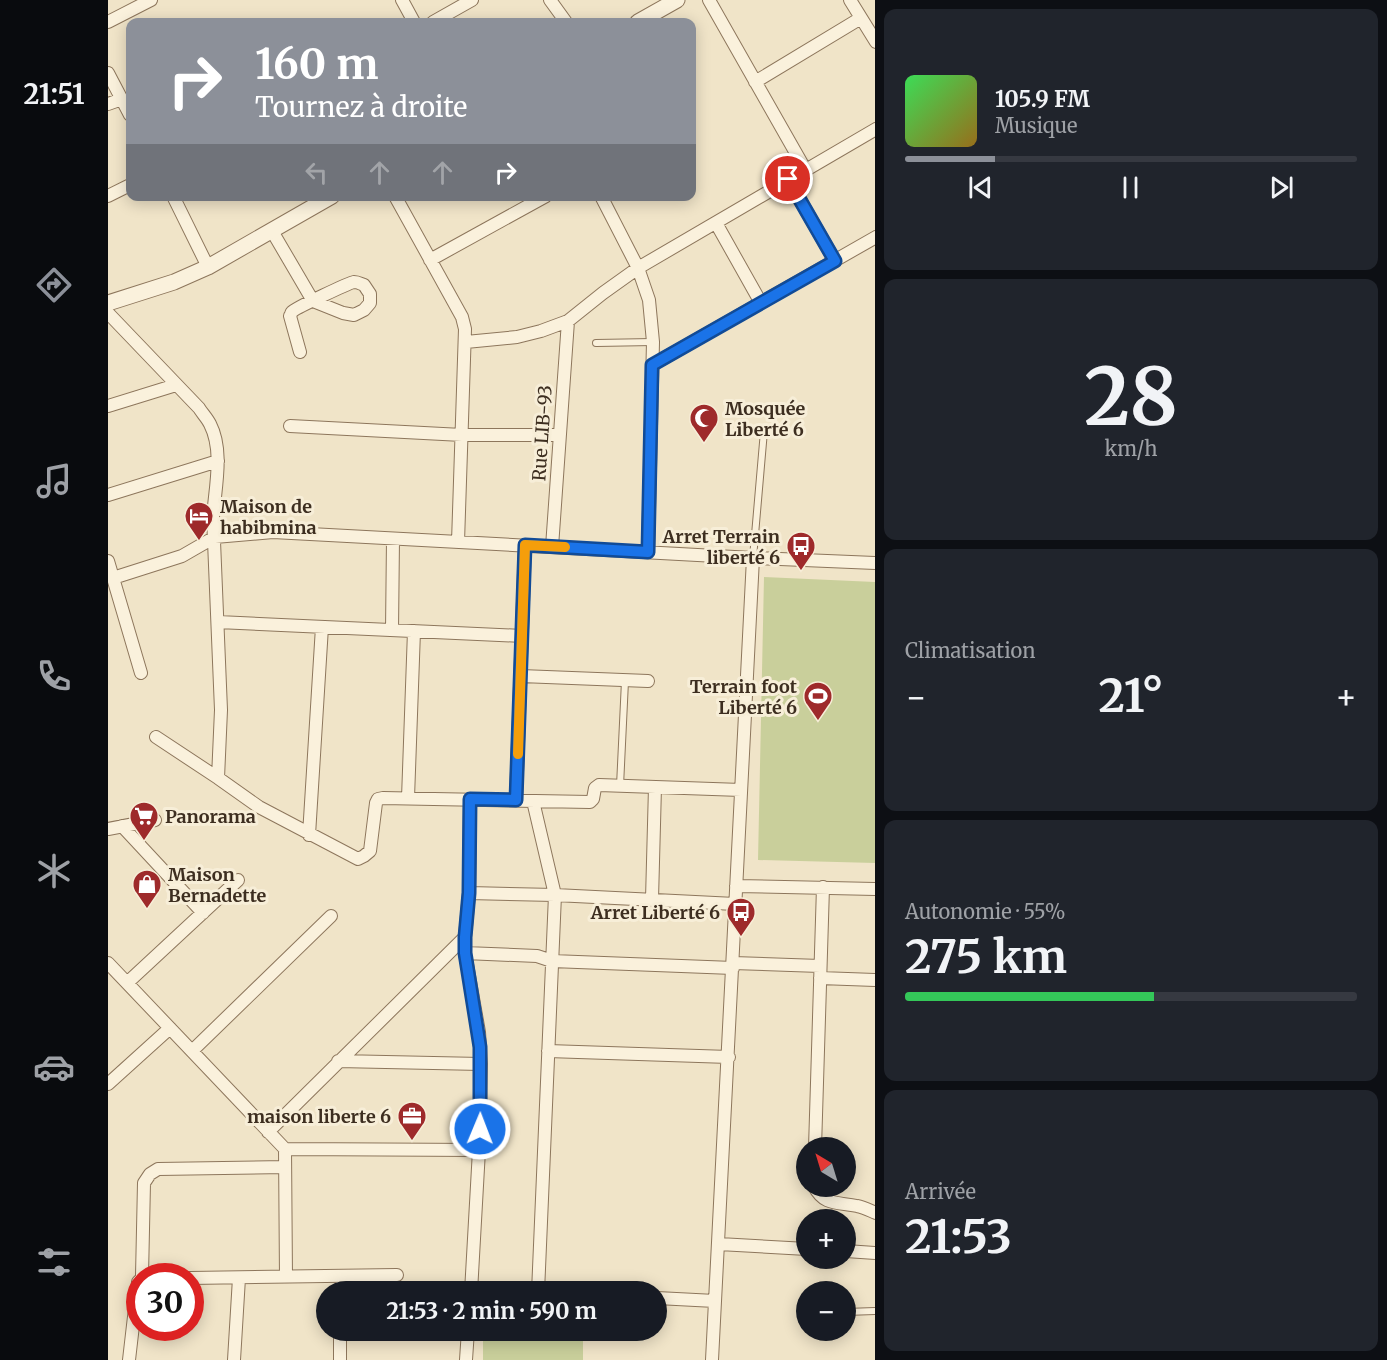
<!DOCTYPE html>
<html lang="fr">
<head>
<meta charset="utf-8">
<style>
	:root { --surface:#171b24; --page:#20242c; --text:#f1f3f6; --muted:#9ea1a6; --line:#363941; --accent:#8c9099 }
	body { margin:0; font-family:Merriweather,serif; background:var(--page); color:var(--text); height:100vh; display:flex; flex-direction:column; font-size:22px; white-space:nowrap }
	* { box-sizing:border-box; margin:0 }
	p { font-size:20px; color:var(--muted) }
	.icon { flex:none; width:33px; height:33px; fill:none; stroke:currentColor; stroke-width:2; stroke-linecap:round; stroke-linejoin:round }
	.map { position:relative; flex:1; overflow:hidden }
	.details { display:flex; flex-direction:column; gap:9px; padding:9px; background:#0d0f14; width:512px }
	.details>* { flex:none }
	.guide { position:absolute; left:18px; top:18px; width:570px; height:183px; border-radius:12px; box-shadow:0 3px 15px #0003; background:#8c9099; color:#fff; overflow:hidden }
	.needle { width:39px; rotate:322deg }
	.fabs { position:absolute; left:688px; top:1137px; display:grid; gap:12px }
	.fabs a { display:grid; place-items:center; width:60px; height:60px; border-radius:50%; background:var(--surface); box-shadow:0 3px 15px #0003; font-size:30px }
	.speed { position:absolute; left:18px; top:1263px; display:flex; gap:12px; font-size:30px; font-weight:700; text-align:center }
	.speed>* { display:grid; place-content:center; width:78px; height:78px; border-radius:50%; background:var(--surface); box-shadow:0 3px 15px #0003; line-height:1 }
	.speed .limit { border:9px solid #d22; background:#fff; color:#111 }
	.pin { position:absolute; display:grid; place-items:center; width:51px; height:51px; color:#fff; margin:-26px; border:3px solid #fff; border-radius:50%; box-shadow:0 2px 6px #0007 }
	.me { position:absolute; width:66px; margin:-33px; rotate:1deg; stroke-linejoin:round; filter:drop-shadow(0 0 4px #0008) }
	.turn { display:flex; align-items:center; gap:21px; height:126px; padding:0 30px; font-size:27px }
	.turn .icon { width:78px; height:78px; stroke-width:2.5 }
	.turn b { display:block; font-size:42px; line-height:51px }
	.lanes { display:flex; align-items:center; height:57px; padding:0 30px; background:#0003; justify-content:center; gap:30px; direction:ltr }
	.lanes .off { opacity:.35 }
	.big { font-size:45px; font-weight:700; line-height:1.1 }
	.details .widget { flex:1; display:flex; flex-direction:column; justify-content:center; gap:9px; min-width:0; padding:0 21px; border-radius:12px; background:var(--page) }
	.details .dial { align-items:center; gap:0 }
	.dial b { font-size:78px; line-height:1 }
	.song { display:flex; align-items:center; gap:18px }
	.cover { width:72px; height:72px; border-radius:9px; background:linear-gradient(135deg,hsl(130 70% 55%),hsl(40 70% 35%)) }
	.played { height:6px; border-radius:3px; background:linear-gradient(90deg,var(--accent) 20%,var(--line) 20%) }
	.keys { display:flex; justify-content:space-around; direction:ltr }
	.heat { display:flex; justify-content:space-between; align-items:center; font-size:33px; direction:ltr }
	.charge { height:9px; border-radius:4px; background:linear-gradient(90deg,#34c759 55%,var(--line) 0) }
	.trip { position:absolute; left:208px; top:1281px; width:351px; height:60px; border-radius:30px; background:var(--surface); box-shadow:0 3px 15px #0003; font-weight:700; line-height:60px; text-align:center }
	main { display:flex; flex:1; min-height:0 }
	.menu { display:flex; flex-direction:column; width:108px; justify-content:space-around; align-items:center; background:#090b0e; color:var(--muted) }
	.menu .icon { width:42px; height:42px }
	.menu .active { color:var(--accent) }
	.menu b { font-size:27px; color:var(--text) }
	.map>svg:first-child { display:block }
	.green { fill:#c9cf9b }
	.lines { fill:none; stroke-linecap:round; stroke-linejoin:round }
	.service-casing { stroke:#8d765c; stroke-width:8 }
	.minor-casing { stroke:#8d765c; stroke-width:14 }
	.tertiary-casing { stroke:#8d765c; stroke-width:17 }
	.service { stroke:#faf1dc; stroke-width:6 }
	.minor { stroke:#faf1dc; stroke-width:12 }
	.tertiary { stroke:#faf1dc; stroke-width:15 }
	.route-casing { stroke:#114b97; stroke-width:15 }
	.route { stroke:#1a73e8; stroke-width:10 }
	.slow { stroke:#f59e0b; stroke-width:10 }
	.labels { text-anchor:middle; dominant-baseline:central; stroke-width:6; stroke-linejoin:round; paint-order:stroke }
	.poi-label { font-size:18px; font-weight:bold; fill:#3d2e20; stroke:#f7eed8; text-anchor:start }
	.street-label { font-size:18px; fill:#3d2e20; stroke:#f7eed8 }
</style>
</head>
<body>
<main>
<nav class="menu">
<b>21:51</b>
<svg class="icon active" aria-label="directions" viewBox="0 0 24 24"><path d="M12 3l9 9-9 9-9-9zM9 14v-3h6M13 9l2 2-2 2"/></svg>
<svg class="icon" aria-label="music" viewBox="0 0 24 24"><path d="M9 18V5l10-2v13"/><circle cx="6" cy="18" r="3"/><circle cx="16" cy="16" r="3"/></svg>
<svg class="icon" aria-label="phone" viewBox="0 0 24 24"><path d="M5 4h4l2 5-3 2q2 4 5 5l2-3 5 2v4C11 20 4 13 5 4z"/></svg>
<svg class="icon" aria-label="climate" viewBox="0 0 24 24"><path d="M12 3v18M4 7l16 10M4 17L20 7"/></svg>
<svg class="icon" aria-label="car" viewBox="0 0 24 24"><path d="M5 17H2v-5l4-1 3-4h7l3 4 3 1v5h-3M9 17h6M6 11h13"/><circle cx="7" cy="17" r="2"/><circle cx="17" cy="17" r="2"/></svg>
<svg class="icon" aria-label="filters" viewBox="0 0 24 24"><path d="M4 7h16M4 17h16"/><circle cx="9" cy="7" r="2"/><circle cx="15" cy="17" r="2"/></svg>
</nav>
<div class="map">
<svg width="768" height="1360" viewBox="0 0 768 1360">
	<rect width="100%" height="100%" fill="#f0e4c8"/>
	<!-- green -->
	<path class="green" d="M656 577 767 582V863L650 860Z
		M375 1331H475V1360H375Z"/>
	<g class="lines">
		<!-- service casing -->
		<g class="service-casing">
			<path id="service" d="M488 343 545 342
				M645 558 656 431
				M512 786 517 681
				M738 1312 768 1311"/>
		</g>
		<!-- minor casing -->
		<g class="minor-casing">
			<path id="minor" d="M294 0 306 22
				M442 0 458 22
				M601 0 697 169
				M742 0 768 42
				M0 22 43 0
				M325 22 364 0
				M0 73 22 115
				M647 82 753 18
				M0 104 14 99
				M680 179 727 261
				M0 196 22 185
				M65 196 100 267
				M287 196 354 317 357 329 350 542
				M493 196 530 268 541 300 545 342 540 552
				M608 223 653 303
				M164 231 205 301 235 313 246 315 256 310 262 303V294L256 285C253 284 250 282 246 282 241 283 187 308 184 312 183 313 183 315 182 316L192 352
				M322 260 438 196
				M0 313 91 408C94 413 99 418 102 424 116 451 107 488 105 517L113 710 110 778
				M358 342 409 337 433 331 460 321 495 293 530 268 768 129
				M544 365 768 237
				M0 406 68 385
				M182 426 354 435H451
				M0 495 110 461
				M444 547 460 321
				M0 561 33 673
				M5 578 74 556 107 537 165 532 645 558 768 563
				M110 622 414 636
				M284 630 285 539
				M413 676 540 681
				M48 737 110 778 151 807 250 859 256 856 262 851 268 803 270 799 275 798 482 802 485 799 487 788 491 785 633 790
				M300 798 306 631
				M362 799 361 893 357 937V953L371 1032 373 1064 371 1150 363 1292
				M408 800 417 545
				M425 801 447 895 430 1292
				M14 826 95 913
				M0 829 47 820
				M201 835 214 627
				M628 886 768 889
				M361 893 447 895 627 904
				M544 899 547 787
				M357 953 429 956 444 961 625 968
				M0 963 177 1149 178 1277
				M625 963 712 966
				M712 978 768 980
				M19 983 130 880
				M84 1051 223 916
				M440 1051 621 1057
				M230 1061 373 1064
				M0 1084 62 1028
				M160 1132 357 937
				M707 1148 715 887
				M177 1149 371 1150
				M706 1186C716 1206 730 1202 749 1206 755 1207 761 1210 768 1213
				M611 1244 699 1249
				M738 1251 768 1253
				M34 1276 36 1183 42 1174 50 1169 177 1167
				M82 1278 289 1275
				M234 1292 235 1276
				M549 1298 607 1301
				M21 1360 30 1282 32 1280
				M126 1360 131 1278
				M232 1360V1330
				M358 1360 360 1330
				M604 1360 645 558"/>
		</g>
		<!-- tertiary casing -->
		<g class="tertiary-casing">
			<path id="tertiary" d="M530 22 569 0
				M0 303 66 282 100 267 224 196"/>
		</g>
		<!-- service -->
		<use href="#service" class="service"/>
		<!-- minor -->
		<use href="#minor" class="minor"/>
		<!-- tertiary -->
		<use href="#tertiary" class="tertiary"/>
	</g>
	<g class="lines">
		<!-- route casing -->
		<g class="route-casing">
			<path id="route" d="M372 1129V1047L357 953V937L361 893 362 799 408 800 417 545 540 552 544 365 727 261 680 179"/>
		</g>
		<!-- route -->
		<use href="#route" class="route"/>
		<!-- slow -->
		<path class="slow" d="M410 754 417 545 457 547"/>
	</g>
	<!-- icons -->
	<defs>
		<g id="mosque-pin" transform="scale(1.5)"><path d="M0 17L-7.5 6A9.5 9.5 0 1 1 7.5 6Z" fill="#9e2a2b" stroke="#f7eed8"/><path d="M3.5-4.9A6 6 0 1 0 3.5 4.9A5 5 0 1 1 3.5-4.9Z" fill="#fff"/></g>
		<g id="hotel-pin" transform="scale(1.5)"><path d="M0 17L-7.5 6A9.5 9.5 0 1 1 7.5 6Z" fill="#9e2a2b" stroke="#f7eed8"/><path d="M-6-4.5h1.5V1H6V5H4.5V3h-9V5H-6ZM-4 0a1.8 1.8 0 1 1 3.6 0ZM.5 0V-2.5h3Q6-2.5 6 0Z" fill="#fff"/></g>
		<g id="bus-pin" transform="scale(1.5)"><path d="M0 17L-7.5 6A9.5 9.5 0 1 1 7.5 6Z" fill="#9e2a2b" stroke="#f7eed8"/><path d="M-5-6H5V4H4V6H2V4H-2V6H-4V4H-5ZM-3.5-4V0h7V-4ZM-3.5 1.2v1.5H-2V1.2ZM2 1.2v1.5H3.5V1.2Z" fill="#fff"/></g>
		<g id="stadium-pin" transform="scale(1.5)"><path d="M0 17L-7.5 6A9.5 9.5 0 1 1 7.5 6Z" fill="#9e2a2b" stroke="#f7eed8"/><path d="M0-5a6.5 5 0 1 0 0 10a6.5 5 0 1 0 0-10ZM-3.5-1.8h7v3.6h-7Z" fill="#fff"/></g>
		<g id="supermarket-pin" transform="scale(1.5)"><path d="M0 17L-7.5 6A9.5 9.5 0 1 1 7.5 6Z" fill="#9e2a2b" stroke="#f7eed8"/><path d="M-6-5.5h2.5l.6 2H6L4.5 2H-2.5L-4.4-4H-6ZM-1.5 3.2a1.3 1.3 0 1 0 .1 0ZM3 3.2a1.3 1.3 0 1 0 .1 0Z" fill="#fff"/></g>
		<g id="shop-pin" transform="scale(1.5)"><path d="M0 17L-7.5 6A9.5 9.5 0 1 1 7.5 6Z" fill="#9e2a2b" stroke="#f7eed8"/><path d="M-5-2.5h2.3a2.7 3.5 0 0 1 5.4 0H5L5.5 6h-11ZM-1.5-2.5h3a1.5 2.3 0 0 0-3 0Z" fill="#fff"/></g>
		<g id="office-pin" transform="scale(1.5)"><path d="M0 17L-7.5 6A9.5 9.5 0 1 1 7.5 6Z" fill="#9e2a2b" stroke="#f7eed8"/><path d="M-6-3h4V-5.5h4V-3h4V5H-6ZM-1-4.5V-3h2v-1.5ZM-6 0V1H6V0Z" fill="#fff"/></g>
	</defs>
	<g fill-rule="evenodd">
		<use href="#mosque-pin" x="596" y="418"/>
		<use href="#hotel-pin" x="91" y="516"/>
		<use href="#bus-pin" x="693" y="546"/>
		<use href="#stadium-pin" x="710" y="696"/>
		<use href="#supermarket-pin" x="36" y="816"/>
		<use href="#shop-pin" x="39" y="884"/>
		<use href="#bus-pin" x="633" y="912"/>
		<use href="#office-pin" x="304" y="1116"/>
	</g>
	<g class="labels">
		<!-- poi labels -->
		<g class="poi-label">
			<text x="617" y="408">Mosquée<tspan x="617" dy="21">Liberté 6</tspan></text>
			<text x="112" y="506">Maison de<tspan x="112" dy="21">habibmina</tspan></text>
			<text x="672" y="536" text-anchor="end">Arret Terrain<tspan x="672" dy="21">liberté 6</tspan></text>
			<text x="689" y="686" text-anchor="end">Terrain foot<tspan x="689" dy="21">Liberté 6</tspan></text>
			<text x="57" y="816">Panorama</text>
			<text x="60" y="874">Maison<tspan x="60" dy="21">Bernadette</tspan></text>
			<text x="612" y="912" text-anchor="end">Arret Liberté 6</text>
			<text x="283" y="1116" text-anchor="end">maison liberte 6</text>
		</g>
		<!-- street labels -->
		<g class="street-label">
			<text transform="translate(434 433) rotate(-86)">Rue LIB-93</text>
		</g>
	</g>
</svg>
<div class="fabs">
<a><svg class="needle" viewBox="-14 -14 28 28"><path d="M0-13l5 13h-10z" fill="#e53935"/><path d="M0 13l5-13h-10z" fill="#9ea1a6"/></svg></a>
<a>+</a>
<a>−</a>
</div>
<div class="speed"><div class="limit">30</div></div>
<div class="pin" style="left:680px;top:179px;background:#d93025"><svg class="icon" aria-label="arrive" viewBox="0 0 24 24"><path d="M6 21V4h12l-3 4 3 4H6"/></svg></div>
<svg class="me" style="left:372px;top:1129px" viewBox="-20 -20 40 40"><circle r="17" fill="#1a73e8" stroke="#fff" stroke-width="3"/><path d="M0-11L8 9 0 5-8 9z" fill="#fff"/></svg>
<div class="trip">21:53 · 2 min · 590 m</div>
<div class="guide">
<div class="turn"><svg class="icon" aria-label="right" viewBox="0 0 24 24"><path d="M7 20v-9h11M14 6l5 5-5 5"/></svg><div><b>160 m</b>Tournez à droite</div></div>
<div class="lanes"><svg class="icon off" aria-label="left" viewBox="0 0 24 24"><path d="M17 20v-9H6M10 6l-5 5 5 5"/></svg><svg class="icon off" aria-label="ahead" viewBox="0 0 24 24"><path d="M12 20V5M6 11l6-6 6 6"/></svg><svg class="icon off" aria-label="ahead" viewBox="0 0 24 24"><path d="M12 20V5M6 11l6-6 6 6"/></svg><svg class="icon" aria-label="right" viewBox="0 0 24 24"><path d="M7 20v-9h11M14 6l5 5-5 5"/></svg></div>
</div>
</div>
<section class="details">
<div class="widget">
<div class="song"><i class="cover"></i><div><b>105.9 FM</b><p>Musique</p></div></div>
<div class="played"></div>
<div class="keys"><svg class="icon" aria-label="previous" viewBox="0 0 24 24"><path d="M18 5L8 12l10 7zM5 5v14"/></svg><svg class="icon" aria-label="pause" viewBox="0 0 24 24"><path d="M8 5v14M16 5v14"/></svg><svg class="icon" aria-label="next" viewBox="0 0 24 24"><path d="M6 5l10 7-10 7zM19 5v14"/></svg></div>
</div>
<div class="widget dial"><b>28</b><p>km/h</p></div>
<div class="widget"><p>Climatisation</p>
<div class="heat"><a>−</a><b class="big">21°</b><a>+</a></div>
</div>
<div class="widget"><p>Autonomie · 55%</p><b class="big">275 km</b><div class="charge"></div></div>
<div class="widget"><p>Arrivée</p><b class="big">21:53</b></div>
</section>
</main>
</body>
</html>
